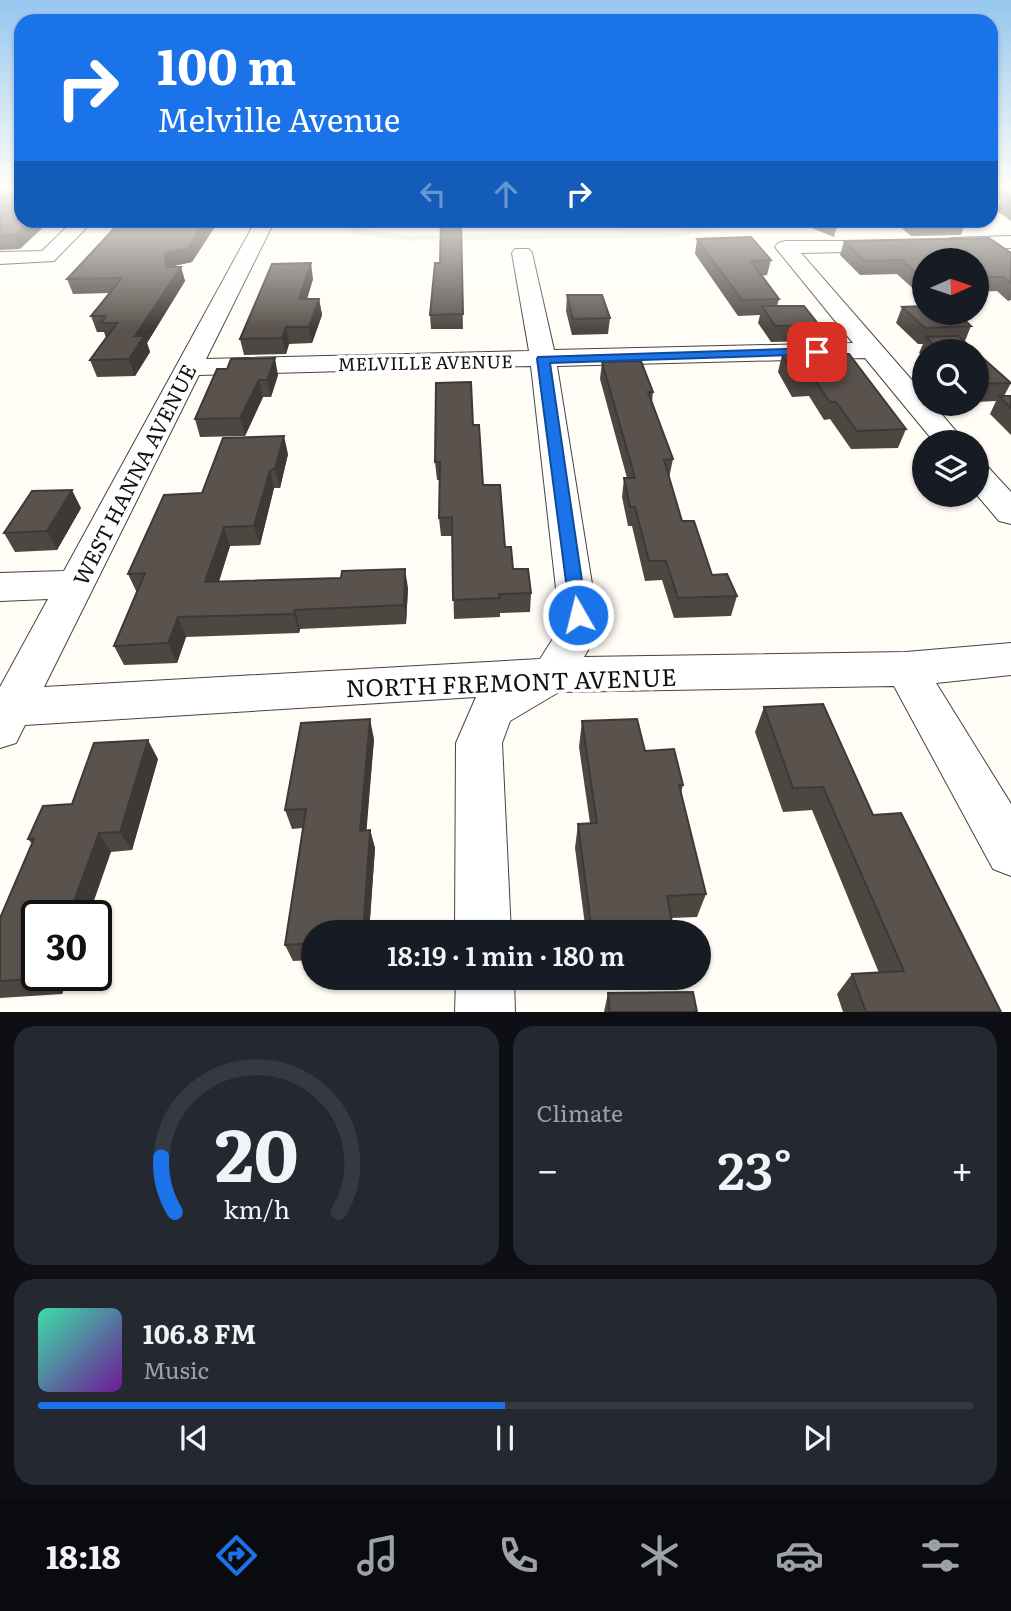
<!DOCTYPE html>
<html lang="en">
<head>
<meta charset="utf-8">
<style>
	:root { --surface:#171b24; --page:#242831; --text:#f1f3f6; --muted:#9ea1a6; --line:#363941; --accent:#1a73e8 }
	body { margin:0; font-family:Literata,serif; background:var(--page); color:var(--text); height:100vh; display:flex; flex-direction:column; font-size:26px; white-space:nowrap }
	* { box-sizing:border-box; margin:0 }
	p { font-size:23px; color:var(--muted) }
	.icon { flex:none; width:38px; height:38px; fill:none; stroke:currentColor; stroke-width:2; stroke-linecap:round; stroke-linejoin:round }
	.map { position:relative; height:1012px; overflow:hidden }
	.side { display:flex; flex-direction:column; gap:14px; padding:14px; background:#0d0f14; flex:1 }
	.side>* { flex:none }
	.guide { position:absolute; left:14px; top:14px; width:984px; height:214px; border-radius:21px; box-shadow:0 2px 5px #0004; background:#1a73e8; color:#fff; overflow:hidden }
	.needle { width:46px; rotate:87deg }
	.tools { position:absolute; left:912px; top:248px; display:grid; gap:14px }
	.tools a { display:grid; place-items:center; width:77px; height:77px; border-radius:50%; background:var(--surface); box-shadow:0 2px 5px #0004; font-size:35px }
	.speed { position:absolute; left:21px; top:900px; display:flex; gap:14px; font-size:35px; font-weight:700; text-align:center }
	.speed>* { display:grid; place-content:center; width:91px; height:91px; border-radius:50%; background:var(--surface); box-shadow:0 2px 5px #0004; line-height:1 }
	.speed .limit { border:4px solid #111; border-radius:10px; background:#fff; color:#111 }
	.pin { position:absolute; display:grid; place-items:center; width:60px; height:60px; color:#fff; margin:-30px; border-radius:14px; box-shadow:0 4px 10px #0006 }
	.me { position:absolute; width:77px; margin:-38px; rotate:352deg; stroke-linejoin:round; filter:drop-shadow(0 0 5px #0008) }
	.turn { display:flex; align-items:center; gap:24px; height:147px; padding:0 28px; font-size:32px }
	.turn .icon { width:91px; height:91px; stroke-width:2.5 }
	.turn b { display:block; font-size:49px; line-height:60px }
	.lanes { display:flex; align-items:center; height:66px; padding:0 28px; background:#0003; justify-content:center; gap:35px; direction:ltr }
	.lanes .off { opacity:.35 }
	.big { font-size:52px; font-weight:600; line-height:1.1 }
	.side .widget { flex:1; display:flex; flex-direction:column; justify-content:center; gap:10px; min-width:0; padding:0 24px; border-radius:21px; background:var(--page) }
	.side .dial { align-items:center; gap:0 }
	.dial svg { height:182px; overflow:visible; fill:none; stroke:var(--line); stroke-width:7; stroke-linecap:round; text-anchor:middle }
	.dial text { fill:var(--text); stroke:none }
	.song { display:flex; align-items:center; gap:21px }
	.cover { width:84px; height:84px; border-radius:10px; background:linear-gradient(135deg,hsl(160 70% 55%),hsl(280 70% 35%)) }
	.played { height:7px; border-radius:4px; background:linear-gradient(90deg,var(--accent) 50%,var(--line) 50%) }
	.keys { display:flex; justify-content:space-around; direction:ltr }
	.heat { display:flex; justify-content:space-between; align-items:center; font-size:38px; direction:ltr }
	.side .tiles { flex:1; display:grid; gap:14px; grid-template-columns:1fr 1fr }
	.widget:last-child { grid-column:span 2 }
	.trip { position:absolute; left:301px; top:920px; width:410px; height:70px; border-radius:35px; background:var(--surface); box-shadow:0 2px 5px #0004; font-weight:600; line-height:70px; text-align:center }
	.tabs { display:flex; height:112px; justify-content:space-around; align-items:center; background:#090b0e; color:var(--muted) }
	.tabs .icon { width:49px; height:49px }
	.tabs .active { color:var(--accent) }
	.tabs b { font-size:32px; color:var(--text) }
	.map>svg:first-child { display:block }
	.pitch { fill:#e6f2cf }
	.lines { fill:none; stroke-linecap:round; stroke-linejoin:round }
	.street-casing { stroke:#444; stroke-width:2 }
	.street { fill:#fff; fill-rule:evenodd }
	.wall { fill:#4d4742 }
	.shaded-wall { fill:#3f3936 }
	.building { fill:#5a524d; stroke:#3f3936; stroke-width:2 }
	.route { fill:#1a73e8; stroke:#114b97; stroke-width:2 }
	.labels { text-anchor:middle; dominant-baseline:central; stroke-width:7; stroke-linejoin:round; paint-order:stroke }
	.far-street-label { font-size:18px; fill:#111; stroke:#fff }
	.street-label { font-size:21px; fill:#111; stroke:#fff }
	.near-street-label { font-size:24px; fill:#111; stroke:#fff }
</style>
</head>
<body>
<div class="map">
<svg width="1011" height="1013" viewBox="0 0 1011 1013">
	<rect width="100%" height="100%" fill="#fffdf5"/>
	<!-- pitch -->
	<path class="pitch" d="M329 221H344L371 231 407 235 670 231C691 229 709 221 729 221L711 231 679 237 406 241 354 234Z"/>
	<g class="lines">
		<!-- street casing -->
		<g class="street-casing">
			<path id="street" d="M1011 198V208L990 209V199Z
				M74 220H94L54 261 0 264V252L42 251Z
				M256 220H275L206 359 529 351 512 253 515 249H529L532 253 554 350 853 343 775 247 778 243 785 241H895L898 245 895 249 888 251 801 253 924 394V404H933L966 443H935L865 358 557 366 597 615 594 640 584 657 906 652 1011 643V675L936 683 1011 804V876L993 869 894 686 559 692 510 721 502 743 511 933H455L456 743 476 697 25 725 16 743 0 748V687L48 599 0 601V573L64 571ZM531 366 559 615 554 637 540 659 44 687 199 375Z
				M1011 236V248L952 250 945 248 942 244 945 240 952 238Z
				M976 464 987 466 1011 492V524L999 521 976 494Z
				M456 978H514L515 1013H455Z"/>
		</g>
		<!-- street -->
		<use href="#street" class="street"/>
	</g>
	<!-- wall -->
	<path class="wall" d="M0 188 20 249 0 250Z
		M990 188H1011V196L990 197Z
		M1011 197V221L997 211 1002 198Z
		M122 220H226V221L218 222 192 262 169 267H181L185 281 147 343 150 352 135 376 97 377 90 360 106 338 104 332H97L91 316 110 293 73 294 67 279Z
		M461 220 463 329H431L430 315 440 263Z
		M792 220H836L838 222 834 237Z
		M892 220H965L966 221 961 235 911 236Z
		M697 239 771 260 767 275 761 276 779 299 777 306 819 325 814 341 771 342 758 323 760 315 738 316 695 254Z
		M844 241 1011 253V300L1008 301 997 291 976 292V261H924V293H918L897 274 860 275 840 255Z
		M313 279 307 299H319L322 315 312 343 289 344 286 354 244 355 240 339Z
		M567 295 610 318 608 334 572 335 566 311Z
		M902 307 971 326 965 341 976 352H924V359L919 353 923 344H918L896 323Z
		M789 346 906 429 898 448 851 449 830 419 824 420 809 396 792 397 778 372 782 355H787Z
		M976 352 1011 383 1004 396H1011V435L990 414 996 401 976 402Z
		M602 362 653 392 652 402 673 459 669 478 682 521 712 575 737 596 731 616 674 618 662 580 645 581 632 526H628L622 497 624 478H627L600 379Z
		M217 369 278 375 271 397H263L245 436 200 437 195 419Z
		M473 425 483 485 513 569 531 593 530 612 500 613V617L454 619 452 536H441L439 518 440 480H437L435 462Z
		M288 454 280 488H274L260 545 230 546 219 582 408 588 406 624 300 629 299 633 186 637 177 663 124 665 114 646 137 593 128 574 202 493Z
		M81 508 57 550 15 552 4 533Z
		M764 707 873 815 1001 1012H843L837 994 852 974 879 973 812 810 783 812 755 732Z
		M582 721 645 751 683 785 681 793 706 894 697 917 671 918 674 933H586L575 848 578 824 590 823 579 747Z
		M374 739 366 830H370L375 848 369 933H313V960L293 961 285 945 303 828 292 829 285 810Z
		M158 759 132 850 111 852 37 975H69L62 994 0 998V918L32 844 28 839 72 804Z
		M608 993 697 1012H604Z"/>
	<!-- shaded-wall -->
	<path class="shaded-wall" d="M31 220H51L20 249 14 235Z
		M206 220H217L218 222 192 262 169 267 170 282 166 267 165 253Z
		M311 263 313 279 302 315 299 299Z
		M181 267 185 281 147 343 150 352 135 376 129 359 135 336Z
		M319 299 322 315 312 343 309 327Z
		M286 327 289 344 286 354 282 338Z
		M275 358 278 375 271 397 267 380Z
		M259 380 263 397 245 436 240 418Z
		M284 436 288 454 280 488 275 469Z
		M270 470 274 488 260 545 254 526Z
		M72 490 81 508 57 550 47 531Z
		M224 527 230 546 212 602 205 582Z
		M405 569 408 588 406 624 404 605Z
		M295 610 300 629 299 633 294 614Z
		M178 617 186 637 177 663 168 643Z
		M370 719 374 739 365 849 360 831Z
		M148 740 158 759 132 850 120 832Z
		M370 830 375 848 369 933H363Z
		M99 833 111 852 89 915H69Z
		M47 975H69L62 994 46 978Z"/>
	<!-- building -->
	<path class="building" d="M0 188H21V220H31L14 235 0 236Z
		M1011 197V204L1002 198Z
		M122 220H206L188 248 165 253 166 267H181L135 336H144L129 359 90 360 117 323H101L106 316H91L122 278 67 279Z
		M441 220H461L463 314 430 315 435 263H440Z
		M913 220H965L966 221 915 223Z
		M751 237 771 260 751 261 779 299 742 300 697 239Z
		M989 238 1011 253V283L1003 277H976V261H924L923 279 902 260 864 261 844 241Z
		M311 263 299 299H319L309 327H286L282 338 240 339 272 264Z
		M567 295H602L610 318 573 319Z
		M762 306H804L819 325 775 326Z
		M924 306V313H957L971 326 925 328 902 307Z
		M958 336 976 352H941L926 337Z
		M834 345 842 354H849L906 429 857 431 836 402H830L814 379H797L782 355H795L789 346Z
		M976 352 1011 383 976 384Z
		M275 358 267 380H259L240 418 195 419 217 369H227L231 359Z
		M641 361 653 392H648L673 459 664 460 682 521H694L712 575 727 574 737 596 678 598 666 561H649L635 507H630L624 478H635L602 362Z
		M471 382 473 425H479L483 485H500L505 547H511L513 569H528L531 593 499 594 500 598 453 600 452 517 439 518 440 462H435L436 383Z
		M999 396H1011V408Z
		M284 436 275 469 270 470 254 526 224 527 205 582 341 578 342 571 405 569 404 605 295 610 294 614 178 617 168 643 114 646 145 573 128 574 164 495 202 493 223 438Z
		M72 490 47 531 4 533 32 491Z
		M823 704 873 815 901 813 1001 1012H866L852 974 904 971 823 787 793 788 764 707Z
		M370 719 360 831 370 830 363 933H313V943L285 945 306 809 285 810 301 723Z
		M637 719 645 751 674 749 683 785H679L706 894 667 896 674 933H592L578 824 597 823 582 721Z
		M148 740 120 832 99 833 69 915H37V975H47L46 978 0 981V918L34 839H28L43 806 72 804 94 743Z
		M693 992 697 1012H610L608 993Z"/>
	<!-- sky -->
	<linearGradient id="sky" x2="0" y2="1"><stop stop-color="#95c6ee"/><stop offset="0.57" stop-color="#fffefa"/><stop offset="1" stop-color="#fffefa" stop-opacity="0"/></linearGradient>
	<rect width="1011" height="330" fill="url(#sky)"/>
	<!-- route -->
	<path class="route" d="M817 348 823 352 821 354 550 363 587 615 584 620H571L537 359 538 357Z"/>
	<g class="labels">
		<!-- far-street labels -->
		<g class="far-street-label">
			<text transform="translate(425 362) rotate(-1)">MELVILLE AVENUE</text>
		</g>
		<!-- street labels -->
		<g class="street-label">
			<text transform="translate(133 474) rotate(-63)">WEST HANNA AVENUE</text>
		</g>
		<!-- near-street labels -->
		<g class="near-street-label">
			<text transform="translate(511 681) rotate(-2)">NORTH FREMONT AVENUE</text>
		</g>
	</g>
</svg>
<div class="tools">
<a><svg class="needle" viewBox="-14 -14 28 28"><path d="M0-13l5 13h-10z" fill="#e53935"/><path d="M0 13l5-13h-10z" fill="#9ea1a6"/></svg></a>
<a><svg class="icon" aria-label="search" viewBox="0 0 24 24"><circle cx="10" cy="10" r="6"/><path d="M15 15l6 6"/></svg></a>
<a><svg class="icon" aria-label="layers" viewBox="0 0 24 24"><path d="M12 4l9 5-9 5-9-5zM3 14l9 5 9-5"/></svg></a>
</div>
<div class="speed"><div class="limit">30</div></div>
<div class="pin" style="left:817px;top:352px;background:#d93025"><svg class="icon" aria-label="arrive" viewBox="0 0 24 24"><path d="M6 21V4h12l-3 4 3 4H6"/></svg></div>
<svg class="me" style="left:578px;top:615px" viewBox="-20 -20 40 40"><circle r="17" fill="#1a73e8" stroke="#fff" stroke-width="3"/><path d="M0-11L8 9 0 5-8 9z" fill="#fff"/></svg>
<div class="trip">18:19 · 1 min · 180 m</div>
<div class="guide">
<div class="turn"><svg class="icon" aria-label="right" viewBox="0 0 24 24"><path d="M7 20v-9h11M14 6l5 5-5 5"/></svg><div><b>100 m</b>Melville Avenue</div></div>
<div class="lanes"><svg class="icon off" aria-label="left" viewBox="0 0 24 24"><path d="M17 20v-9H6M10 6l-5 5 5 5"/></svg><svg class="icon off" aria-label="ahead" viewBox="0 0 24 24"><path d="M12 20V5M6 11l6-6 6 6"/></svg><svg class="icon" aria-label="right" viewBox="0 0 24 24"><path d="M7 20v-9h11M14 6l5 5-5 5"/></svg></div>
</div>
</div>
<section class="side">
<div class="tiles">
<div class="widget dial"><svg viewBox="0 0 100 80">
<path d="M14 69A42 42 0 1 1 86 69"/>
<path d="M14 69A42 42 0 0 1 8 45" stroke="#1a73e8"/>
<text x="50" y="56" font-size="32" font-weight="700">20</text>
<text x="50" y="72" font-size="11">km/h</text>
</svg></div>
<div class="widget"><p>Climate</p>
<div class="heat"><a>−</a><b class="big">23°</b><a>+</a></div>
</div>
<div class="widget">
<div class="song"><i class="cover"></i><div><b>106.8 FM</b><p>Music</p></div></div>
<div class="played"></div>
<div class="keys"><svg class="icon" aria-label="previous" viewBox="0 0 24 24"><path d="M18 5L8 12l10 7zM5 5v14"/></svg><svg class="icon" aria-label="pause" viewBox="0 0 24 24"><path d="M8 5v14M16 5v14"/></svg><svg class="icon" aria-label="next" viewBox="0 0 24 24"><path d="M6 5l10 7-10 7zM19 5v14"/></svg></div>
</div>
</div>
</section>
<nav class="tabs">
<b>18:18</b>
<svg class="icon active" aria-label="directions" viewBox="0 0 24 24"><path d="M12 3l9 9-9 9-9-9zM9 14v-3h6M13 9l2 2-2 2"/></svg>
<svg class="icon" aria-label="music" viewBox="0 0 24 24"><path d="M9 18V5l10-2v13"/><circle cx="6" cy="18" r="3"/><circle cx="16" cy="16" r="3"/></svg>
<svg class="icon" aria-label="phone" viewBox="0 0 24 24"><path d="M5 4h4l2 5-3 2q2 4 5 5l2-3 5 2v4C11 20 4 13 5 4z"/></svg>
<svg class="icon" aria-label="climate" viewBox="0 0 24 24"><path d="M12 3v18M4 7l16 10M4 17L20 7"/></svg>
<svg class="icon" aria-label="car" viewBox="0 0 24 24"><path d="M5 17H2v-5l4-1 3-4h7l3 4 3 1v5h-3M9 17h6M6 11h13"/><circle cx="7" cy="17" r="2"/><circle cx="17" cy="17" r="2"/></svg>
<svg class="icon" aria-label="filters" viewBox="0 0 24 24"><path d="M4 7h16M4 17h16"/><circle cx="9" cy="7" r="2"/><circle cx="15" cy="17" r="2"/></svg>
</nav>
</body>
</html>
